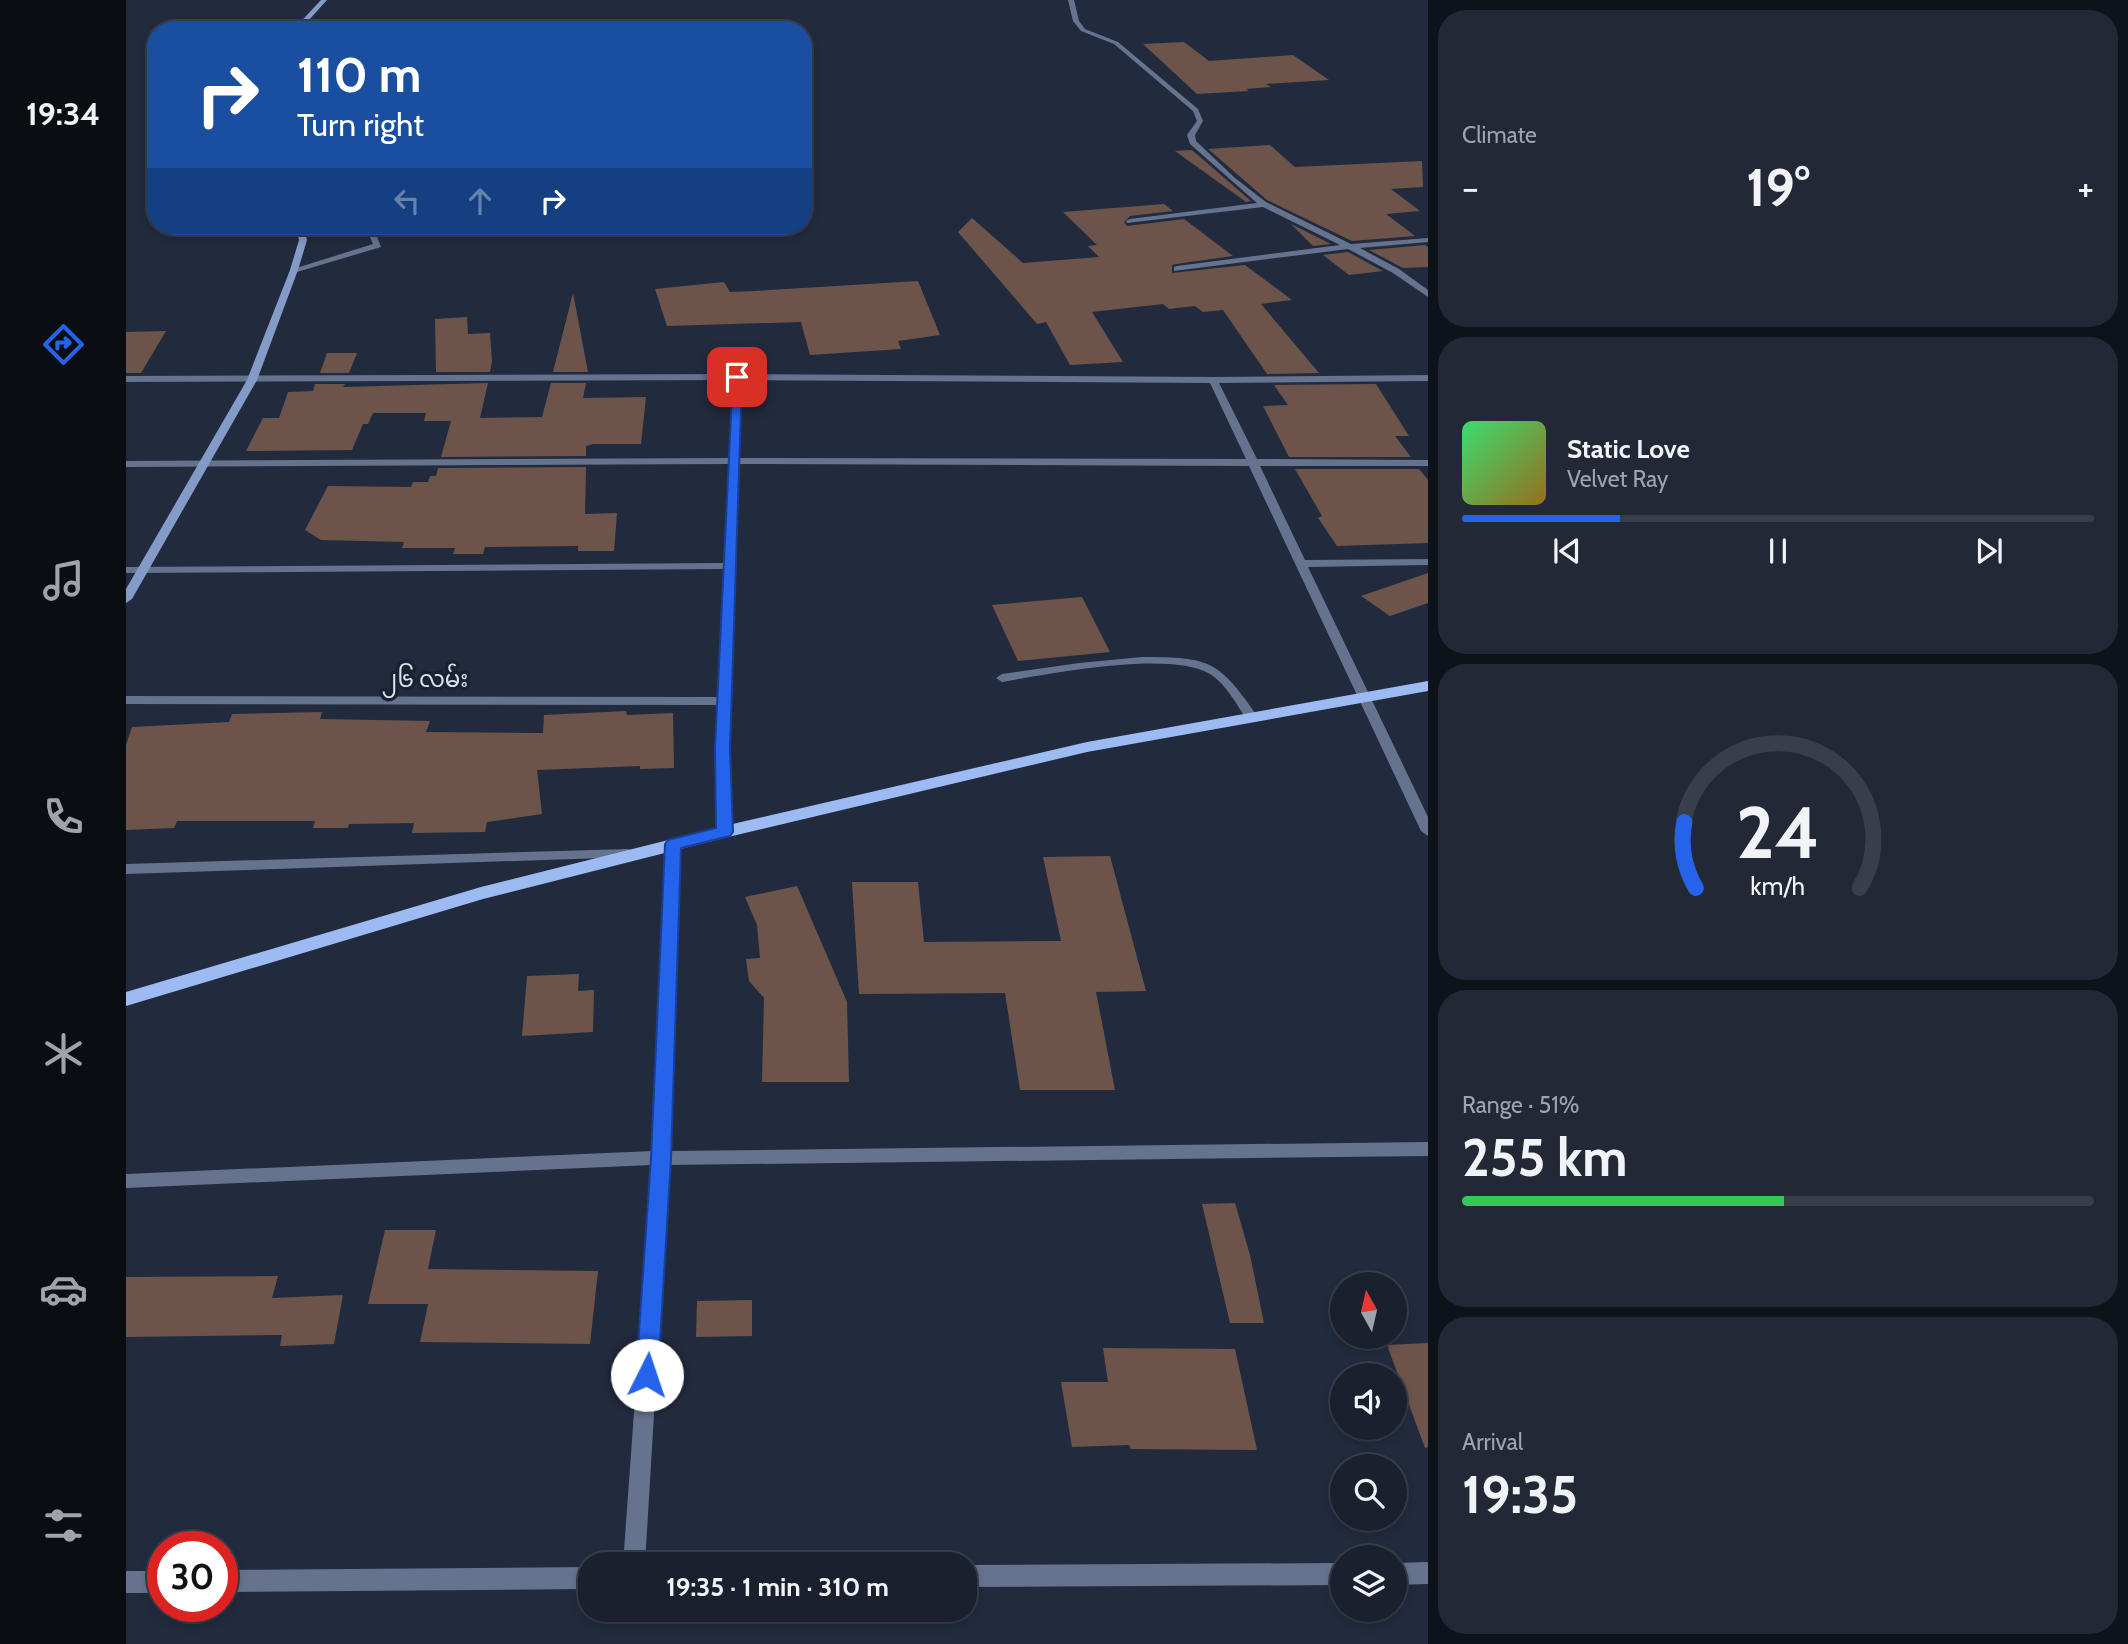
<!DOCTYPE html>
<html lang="en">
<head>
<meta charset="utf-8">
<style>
	:root { --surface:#1a202e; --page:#232836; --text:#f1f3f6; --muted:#9fa3aa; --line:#383e4a; --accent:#2563eb }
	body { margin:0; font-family:Cabin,"Noto Sans Myanmar",sans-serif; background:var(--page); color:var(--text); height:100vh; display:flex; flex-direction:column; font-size:26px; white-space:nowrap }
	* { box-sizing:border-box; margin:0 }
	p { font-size:23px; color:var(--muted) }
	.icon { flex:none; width:38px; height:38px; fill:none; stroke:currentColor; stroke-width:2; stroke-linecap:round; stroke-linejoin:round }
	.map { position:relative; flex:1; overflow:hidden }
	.side { display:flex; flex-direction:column; gap:10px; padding:10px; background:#0e1219; width:700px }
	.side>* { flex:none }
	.top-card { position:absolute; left:21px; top:21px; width:665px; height:214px; border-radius:28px; box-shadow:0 4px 10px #0003,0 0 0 2px var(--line); background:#1a4fa0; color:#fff; overflow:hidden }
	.needle { width:46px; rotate:352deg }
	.tools { position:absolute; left:1204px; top:1272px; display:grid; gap:14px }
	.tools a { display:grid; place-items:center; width:77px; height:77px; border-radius:50%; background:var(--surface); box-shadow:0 4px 10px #0003,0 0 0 2px var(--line); font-size:35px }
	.speed { position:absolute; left:21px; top:1531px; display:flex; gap:14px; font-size:35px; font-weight:700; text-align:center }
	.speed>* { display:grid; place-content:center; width:91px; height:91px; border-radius:50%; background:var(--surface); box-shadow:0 4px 10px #0003,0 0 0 2px var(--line); line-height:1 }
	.speed .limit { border:10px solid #d22; background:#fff; color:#111 }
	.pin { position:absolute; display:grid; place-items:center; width:60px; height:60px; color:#fff; margin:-30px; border-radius:14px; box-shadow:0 4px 10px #0006 }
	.me { position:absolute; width:77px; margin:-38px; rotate:4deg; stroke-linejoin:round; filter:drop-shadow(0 0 5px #0008) }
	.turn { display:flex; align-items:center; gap:24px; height:147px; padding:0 35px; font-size:32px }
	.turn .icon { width:91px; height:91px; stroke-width:2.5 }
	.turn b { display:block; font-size:49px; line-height:60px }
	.lanes { display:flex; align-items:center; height:66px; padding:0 35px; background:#0003; justify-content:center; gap:35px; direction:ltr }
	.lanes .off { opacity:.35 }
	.big { font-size:52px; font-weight:700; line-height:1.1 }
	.side .card { flex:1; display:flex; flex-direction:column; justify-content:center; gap:10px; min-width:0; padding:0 24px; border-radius:28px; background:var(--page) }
	.side .dial { align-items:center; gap:0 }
	.dial svg { height:182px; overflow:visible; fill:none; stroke:var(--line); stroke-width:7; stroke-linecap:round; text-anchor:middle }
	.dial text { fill:var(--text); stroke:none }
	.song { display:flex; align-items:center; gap:21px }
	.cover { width:84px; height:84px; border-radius:10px; background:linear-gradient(135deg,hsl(140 70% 55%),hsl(40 70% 35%)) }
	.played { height:7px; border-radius:4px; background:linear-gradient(90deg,var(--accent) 25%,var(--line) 25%) }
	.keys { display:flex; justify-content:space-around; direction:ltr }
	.heat { display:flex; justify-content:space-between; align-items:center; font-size:38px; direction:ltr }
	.charge { height:10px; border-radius:5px; background:linear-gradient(90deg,#34c759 51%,var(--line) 0) }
	.trip { position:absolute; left:452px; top:1552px; width:399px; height:70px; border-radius:28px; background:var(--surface); box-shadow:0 4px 10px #0003,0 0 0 2px var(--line); font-weight:700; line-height:70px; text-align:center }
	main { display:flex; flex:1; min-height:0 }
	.dock { display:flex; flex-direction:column; width:126px; justify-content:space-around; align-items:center; background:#0a0d12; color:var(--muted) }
	.dock .icon { width:49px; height:49px }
	.dock .active { color:var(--accent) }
	.dock b { font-size:32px; color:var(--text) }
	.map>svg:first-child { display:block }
	.building { fill:#6c544a }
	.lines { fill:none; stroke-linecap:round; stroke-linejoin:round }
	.lane { fill:#65738f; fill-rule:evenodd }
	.street { fill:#65738f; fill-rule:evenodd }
	.secondary { fill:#859bc7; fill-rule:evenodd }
	.primary { fill:#9dbaf3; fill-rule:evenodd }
	.route { fill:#2563eb; stroke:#184099; stroke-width:2 }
	.labels { text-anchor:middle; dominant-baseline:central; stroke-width:7; stroke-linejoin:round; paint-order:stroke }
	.street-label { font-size:23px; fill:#dbe2ee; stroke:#192233 }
</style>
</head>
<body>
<main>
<nav class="dock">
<b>19:34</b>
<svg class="icon active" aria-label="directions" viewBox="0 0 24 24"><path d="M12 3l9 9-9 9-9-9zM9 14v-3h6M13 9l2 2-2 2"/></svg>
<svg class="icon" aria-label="music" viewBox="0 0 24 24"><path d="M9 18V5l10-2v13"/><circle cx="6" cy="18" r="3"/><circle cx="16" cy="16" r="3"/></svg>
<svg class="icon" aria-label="phone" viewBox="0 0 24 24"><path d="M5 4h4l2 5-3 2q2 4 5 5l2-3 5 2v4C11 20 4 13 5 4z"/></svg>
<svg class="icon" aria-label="climate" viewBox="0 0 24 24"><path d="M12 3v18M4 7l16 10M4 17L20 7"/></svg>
<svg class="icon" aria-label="car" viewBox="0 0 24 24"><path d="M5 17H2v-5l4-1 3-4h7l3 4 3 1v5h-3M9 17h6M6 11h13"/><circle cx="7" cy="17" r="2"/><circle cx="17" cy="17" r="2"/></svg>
<svg class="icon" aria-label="filters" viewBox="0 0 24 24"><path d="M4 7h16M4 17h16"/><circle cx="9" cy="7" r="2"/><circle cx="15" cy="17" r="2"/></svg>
</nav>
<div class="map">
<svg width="1302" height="1644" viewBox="0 0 1302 1644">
	<rect width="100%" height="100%" fill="#222b3e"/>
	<!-- building -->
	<path class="building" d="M1058 42 1083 61 1167 55 1203 80 1140 84 1145 87 1120 89 1123 91 1071 94 1017 44Z
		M1144 145 1169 167 1296 161 1297 187 1265 189 1294 211 1260 214 1289 236 1226 241 1141 200 1082 149Z
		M1066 150 1125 201 1120 202 1049 151Z
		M1038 204 1047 211 1004 216 998 222 1001 226 1058 219 1107 256 1050 264 1046 265V273L1119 265 1166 300 1135 304 1193 373 1141 374 1097 310 1077 312 1069 306 1043 309 1037 304 966 312 997 362 944 365 920 322 911 324 832 232 846 218 897 263 973 257 962 246 971 245 937 212Z
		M1165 224 1205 244 1187 246Z
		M1299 245 1302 247V267L1277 268 1243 250Z
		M1222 252 1257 271 1223 275 1197 255Z
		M792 281 814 335 772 341 775 349 684 355 675 322 541 326 529 289 598 282 604 292 628 291Z
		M447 293 462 372H427Z
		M341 317 342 334 364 333 366 361 364 372H310L309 319Z
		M40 331 15 373H0V332Z
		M201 353H231L223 373H194Z
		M362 383 354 418 416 417 425 383H460L457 398 520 397 515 444H467L460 446V456L315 457 325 421H298L300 413H247L242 424H237L226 450 120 451 137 418H153L162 392 187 391 189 384H219L217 387Z
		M1250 384 1283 436H1269L1285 457H1163L1137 406 1162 405 1148 385Z
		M460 467 459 514 491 513 488 551H452V546L359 547 357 554H327L329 548H276L278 542 195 540 179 530 202 486 285 487 287 482H302L304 476H310L312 468Z
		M1169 469H1293L1302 480V543L1211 546 1192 518 1196 516Z
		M1302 573V603L1264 616 1235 596Z
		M956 597 984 652 892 661 866 605Z
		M500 711 501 715 547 713 548 768 514 769V766L411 770 416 814 361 822 359 832 286 833 288 823 223 824 222 828H187L189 821H51L48 828 0 830V745L6 727 103 722 106 714 196 712 194 719 304 721 300 732 417 733 418 715Z
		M984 856 1020 991 970 992 989 1090H894L879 993 733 994 726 882H792L798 942 935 941 917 857Z
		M671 886 721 1002 723 1082H636L638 998 623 981 620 959 634 958 631 925 619 897Z
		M453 974 452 991 468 990 467 1032 396 1036 401 976Z
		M1109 1203 1124 1255 1138 1323H1104L1076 1204Z
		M259 1230H310L302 1269 472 1271 464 1344 294 1342 302 1304H242Z
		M152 1276 146 1298 217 1295 208 1344 154 1346 156 1335 0 1337V1277Z
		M626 1300V1336L570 1337 571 1301Z
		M1302 1343V1447L1299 1448 1261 1345Z
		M977 1348 1109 1349 1131 1450 1005 1449 1003 1445 946 1447 935 1382H982Z"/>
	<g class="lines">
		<!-- lane -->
		<path class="lane" d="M239 226H247L255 247 171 272 164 270 247 244Z
			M1016 657C1085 657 1093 661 1132 717L1131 720H1121C1111 705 1100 684 1084 674 1042 650 924 674 876 682L870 678 876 674 953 663Z"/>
		<!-- street -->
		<path class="street" d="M942 0H948L953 21 959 29 992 42 1072 109 1077 121 1069 135 1070 141 1109 178 1140 202 1225 244 1302 238V242L1234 248 1273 269 1302 290V297L1267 273 1222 249 1048 271V267L1051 266 1214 245 1137 207 1001 223 1000 221 1004 219 1131 203 1064 144 1061 135 1071 121 1067 111 988 44 955 31 947 21Z
			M611 374 1087 377 1302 375V381L1093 383 1131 459 1302 460V466H1134L1179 560 1302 559V565L1182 567 1302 817V836L1295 831 1123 466 613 464 604 748 605 832 598 837 591 832 592 705 0 704V696L593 697 598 569 0 573V567L598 563 603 464 0 467V461L603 458 606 380 0 382V376ZM616 380 1084 383 1120 459 613 458Z
			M547 839 554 844 544 1151 1302 1142V1156L543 1165 519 1564H497L526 1165 0 1188V1174L527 1151 540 844Z
			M502 849 507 851 509 854 507 857 0 874V864Z
			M1302 1562V1584L1269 1585V1563Z
			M1216 1563V1585L838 1587V1565Z
			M464 1567V1589L96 1592V1570Z
			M0 1571H37V1593H0Z"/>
		<!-- secondary -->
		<path class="secondary" d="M195 0H201L174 30H167Z
			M170 226H178L181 240 172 270 131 380 6 599 0 603V589L121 380 164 270 173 240Z"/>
		<!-- primary -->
		<path class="primary" d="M1302 681V691L961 752 598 838 357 899 0 1006V992L355 887 598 826 961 742Z"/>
	</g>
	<!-- route -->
	<path class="route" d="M607 374 616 377 604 748 607 832 604 836 555 848 545 1158 532 1375 529 1382 521 1385 513 1382 510 1375 525 1158 539 844 542 840 590 828 589 748Z"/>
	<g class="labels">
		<!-- street labels -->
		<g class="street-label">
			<text x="299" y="679">၂၆ လမ်း</text>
		</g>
	</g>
</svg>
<div class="tools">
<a><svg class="needle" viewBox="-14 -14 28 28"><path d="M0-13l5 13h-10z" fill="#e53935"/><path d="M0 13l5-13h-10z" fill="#9fa3aa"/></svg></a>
<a><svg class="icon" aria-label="sound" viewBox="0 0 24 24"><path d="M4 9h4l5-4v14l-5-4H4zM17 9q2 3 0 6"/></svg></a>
<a><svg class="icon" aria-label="search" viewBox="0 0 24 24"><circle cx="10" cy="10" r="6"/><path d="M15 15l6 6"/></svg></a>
<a><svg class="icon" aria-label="layers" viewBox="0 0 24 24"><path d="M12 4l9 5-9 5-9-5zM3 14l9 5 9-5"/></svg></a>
</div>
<div class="speed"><div class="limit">30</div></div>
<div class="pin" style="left:611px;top:377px;background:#d93025"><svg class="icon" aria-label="arrive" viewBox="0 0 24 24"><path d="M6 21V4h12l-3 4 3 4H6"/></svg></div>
<svg class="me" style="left:521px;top:1375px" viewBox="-20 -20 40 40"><circle r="19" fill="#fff"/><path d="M0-13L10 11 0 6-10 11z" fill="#2563eb"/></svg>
<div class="trip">19:35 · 1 min · 310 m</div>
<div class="top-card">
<div class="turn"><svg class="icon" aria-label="right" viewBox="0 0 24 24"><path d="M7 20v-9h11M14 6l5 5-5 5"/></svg><div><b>110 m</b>Turn right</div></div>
<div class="lanes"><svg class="icon off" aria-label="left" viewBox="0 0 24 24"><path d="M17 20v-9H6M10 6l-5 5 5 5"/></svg><svg class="icon off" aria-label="ahead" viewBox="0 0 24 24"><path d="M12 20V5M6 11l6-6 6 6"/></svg><svg class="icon" aria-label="right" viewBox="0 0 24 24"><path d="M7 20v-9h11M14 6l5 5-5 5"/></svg></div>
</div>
</div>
<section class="side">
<div class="card"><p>Climate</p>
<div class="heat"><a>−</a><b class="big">19°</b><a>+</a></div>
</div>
<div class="card">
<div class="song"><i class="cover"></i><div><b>Static Love</b><p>Velvet Ray</p></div></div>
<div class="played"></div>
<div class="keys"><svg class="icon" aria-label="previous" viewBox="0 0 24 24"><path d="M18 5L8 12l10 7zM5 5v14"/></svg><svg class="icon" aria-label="pause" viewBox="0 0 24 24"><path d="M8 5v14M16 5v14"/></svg><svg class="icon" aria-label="next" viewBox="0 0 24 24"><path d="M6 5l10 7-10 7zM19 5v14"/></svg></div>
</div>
<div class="card dial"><svg viewBox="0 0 100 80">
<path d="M14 69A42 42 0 1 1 86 69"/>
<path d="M14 69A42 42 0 0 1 9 40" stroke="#2563eb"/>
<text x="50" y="56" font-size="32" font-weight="700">24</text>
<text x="50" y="72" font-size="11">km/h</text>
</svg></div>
<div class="card"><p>Range · 51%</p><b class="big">255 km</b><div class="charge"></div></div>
<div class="card"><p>Arrival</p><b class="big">19:35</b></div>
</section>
</main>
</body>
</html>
